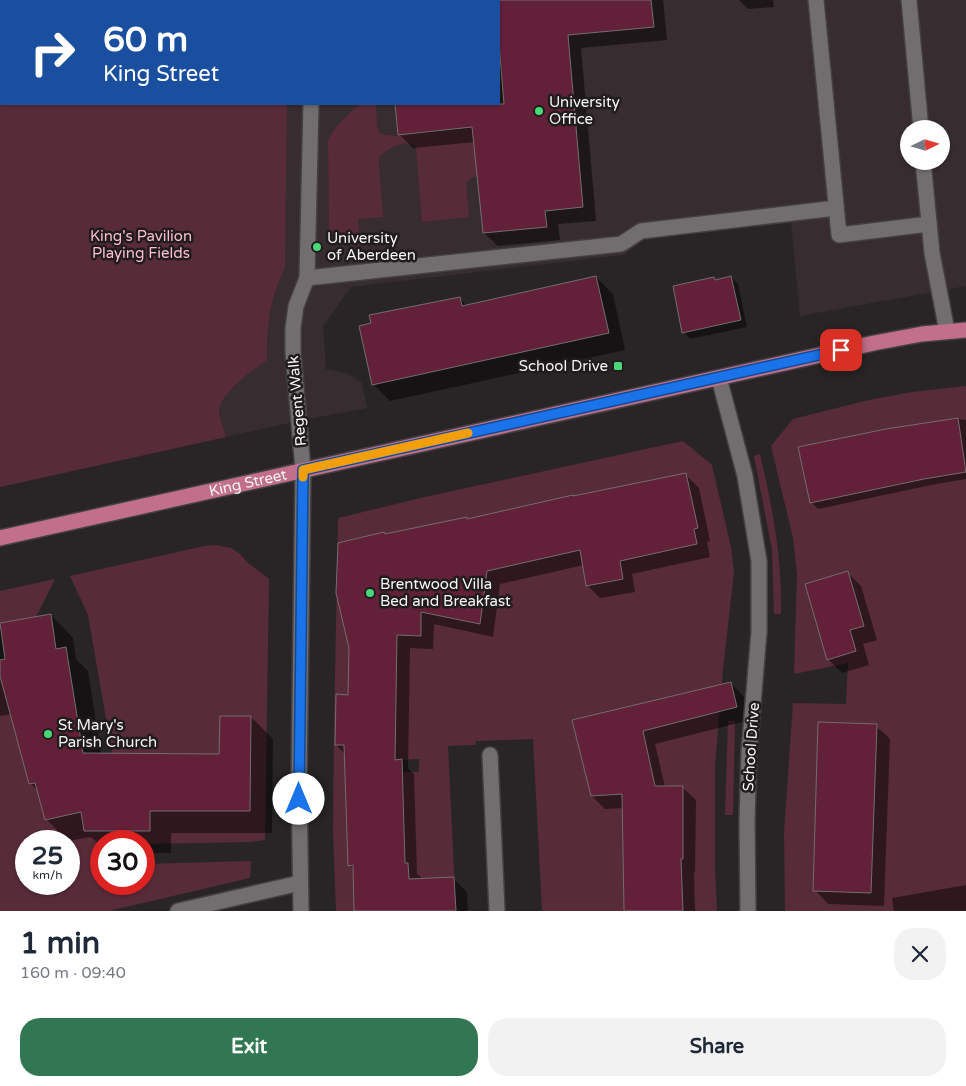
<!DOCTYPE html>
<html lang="en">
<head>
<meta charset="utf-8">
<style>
	body { margin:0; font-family:"Varela Round",sans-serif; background:#f2f2f3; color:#1f2937; height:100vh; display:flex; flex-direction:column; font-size:19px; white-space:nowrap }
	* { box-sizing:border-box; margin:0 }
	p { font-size:16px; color:#747a83 }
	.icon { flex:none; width:28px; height:28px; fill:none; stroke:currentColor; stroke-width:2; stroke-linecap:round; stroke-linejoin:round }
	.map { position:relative; height:911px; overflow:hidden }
	.side { display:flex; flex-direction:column; background:#fff; flex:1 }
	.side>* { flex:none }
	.banner { position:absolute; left:0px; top:0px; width:500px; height:105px; box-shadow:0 1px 4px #0004; background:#1a4fa0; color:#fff; overflow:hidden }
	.needle { width:32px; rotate:85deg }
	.buttons { position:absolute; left:900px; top:120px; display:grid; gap:10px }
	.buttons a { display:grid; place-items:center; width:50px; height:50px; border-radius:50%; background:#fff; box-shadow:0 1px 4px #0004; font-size:25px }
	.speed { position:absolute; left:15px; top:830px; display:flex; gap:10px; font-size:25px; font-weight:700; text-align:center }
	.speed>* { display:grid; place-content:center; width:65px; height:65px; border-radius:50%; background:#fff; box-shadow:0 1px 4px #0004; line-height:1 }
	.speed small { font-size:12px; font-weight:400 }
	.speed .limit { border:8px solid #d22; background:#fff; color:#111 }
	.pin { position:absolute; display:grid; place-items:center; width:42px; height:42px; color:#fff; margin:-21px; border-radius:10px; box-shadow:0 2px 8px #0006 }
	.me { position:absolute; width:55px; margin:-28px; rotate:0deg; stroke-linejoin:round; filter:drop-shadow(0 0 4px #0008) }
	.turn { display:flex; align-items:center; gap:18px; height:105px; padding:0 20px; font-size:22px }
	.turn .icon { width:65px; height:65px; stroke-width:2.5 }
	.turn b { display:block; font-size:35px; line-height:42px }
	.round { display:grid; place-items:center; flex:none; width:52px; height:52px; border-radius:20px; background:#f2f2f3 }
	.head { display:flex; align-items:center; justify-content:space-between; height:85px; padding:0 20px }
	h1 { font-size:30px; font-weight:800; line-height:38px }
	.action { display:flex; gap:10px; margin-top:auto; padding:10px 20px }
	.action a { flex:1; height:58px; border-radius:20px; background:#327754; color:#fff; font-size:20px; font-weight:800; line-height:58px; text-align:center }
	.action a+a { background:#f2f2f3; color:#1f2937 }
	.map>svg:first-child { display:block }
	.built { fill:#372c2f; fill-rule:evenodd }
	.green { fill:#582b39; fill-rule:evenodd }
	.shadow { fill:#0007 }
	.building { fill:#622139; stroke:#726d6f }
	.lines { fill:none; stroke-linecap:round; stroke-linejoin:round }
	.minor-casing { stroke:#444041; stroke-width:18 }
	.major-casing { stroke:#444041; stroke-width:18 }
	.minor { stroke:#726d6e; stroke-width:15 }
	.major { stroke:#c16f8b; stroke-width:15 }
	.route-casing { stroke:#114b97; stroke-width:12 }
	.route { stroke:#1a73e8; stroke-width:9 }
	.slow { stroke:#f59e0b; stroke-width:9 }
	.poi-dot { fill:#49d778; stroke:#201c1d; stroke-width:2 }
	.labels { text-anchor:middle; stroke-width:5; stroke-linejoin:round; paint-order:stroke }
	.poi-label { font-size:15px; fill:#f6f3f4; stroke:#201c1d; text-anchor:start }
	.park-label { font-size:15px; fill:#fcbdce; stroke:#201c1d }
	.street-label { font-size:15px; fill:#f6f3f4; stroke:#201c1d }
</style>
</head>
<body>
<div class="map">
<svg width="966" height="911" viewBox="0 0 966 911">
	<rect width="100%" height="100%" fill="#292526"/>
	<!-- built -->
	<path class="built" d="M 0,0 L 966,0 L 966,286 L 800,316 L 791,223 L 646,238 L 624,255 L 351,287 L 323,326 L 326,369 L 346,373 L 362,383 L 367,408 L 298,421 L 0,487 ZM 1,1 L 499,1 L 499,104 L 1,104 ZM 909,129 L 941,129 L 941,161 L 909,161 Z"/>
	<!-- green -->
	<g class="green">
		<path d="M 0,0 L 289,0 L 1,1 L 1,104 L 287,104 L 285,268 C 269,300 267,325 267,360 C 254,369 221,392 219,410 C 219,418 224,429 226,437 L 0,487 Z"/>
		<path d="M 499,100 L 504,160 L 499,175 L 473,177 L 466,182 L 469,217 L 422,222 L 416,147 L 414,144 C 399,142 391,147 380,156 L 379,166 L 383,217 L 358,219 L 360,245 C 345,247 339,242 329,231 L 328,139 L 336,127 L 359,104 L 376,104 L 377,127 L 381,134 L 394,136 L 487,127 L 489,124 L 487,104 L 499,104 Z"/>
		<path d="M 966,386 L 966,911 L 785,911 L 784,832 L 793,703 L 846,704 L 848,663 L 794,674 L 797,574 L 793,538 L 771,446 L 793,419 L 869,400 L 912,392 Z"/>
		<path d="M 683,441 L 712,465 L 731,547 L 734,572 L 723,670 L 715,766 L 715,868 L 717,911 L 542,911 L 533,739 L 476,741 L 475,745 L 448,746 L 456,911 L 336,911 L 333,832 L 334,730 L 338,518 L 425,497 ZM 419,759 L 419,772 L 399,772 L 399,760 Z"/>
		<path d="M 760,454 C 773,510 782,557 781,614 L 774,614 L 772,550 L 754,456 Z"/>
		<path d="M 216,545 L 231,548 L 240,554 L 248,563 L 269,579 L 265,840 L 250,842 L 144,844 L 144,841 L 101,841 L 101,884 L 144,884 L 144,864 L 251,861 L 250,878 L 109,911 L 0,911 L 0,676 L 29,784 L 35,783 L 45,820 L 81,812 L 84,831 L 150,811 L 250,811 L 251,716 L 220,716 L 219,754 L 112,753 L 88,615 L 70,576 L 204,546 ZM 26,841 L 69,841 L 69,884 L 26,884 Z"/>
		<path d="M 55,579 L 36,617 L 0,623 L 0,591 Z"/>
		<path d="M 728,721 L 735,721 L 733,815 L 725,815 Z"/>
	</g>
	<!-- shadow -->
	<g class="shadow">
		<path d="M 406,0 L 663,0 L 667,40 L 581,48 L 596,221 L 558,224 L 560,240 L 498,246 L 484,233 L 475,142 L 413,148 L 399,134 L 396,104 L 499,104 L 499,1 Z"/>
		<path d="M 739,0 L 773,0 L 774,7 L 748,9 Z"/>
		<path d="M 596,277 L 613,294 L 625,350 L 390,401 L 373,384 L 459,298 L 467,306 Z"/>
		<path d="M 731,278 L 738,284 L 747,327 L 690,339 L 684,332 L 716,281 Z"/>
		<path d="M 959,419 L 966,420 L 966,479 L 931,485 L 818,509 L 811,502 L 886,430 Z"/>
		<path d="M 686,475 L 699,488 L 710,541 L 707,542 L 710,557 L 632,574 L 635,592 L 600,598 L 587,585 L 584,565 L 500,584 L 493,637 L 434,624 L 433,649 L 410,648 L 408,768 L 414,774 L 417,874 L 421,877 L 421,880 L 454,879 L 467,892 L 468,911 L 355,911 L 354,870 L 350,865 L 346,755 L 336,745 L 349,696 L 385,535 L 468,520 Z"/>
		<path d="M 847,572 L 861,586 L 877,640 L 863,644 L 869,665 L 842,673 L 828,659 Z"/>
		<path d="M 51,615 L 73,638 L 76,659 L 88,671 L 101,754 L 221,756 L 251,717 L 273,739 L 272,833 L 171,833 L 171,853 L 144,853 L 144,841 L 101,841 L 101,846 L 91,837 L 68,841 L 46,819 L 39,792 L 30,783 L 11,714 L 0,716 L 0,624 Z"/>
		<path d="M 731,683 L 744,697 L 750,720 L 655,744 L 665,787 L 682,787 L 696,800 L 695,872 L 694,872 L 695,911 L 625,911 L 624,808 L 605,809 L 592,796 L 573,720 Z"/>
		<path d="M 876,726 L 890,739 L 884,906 L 828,904 L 815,890 Z"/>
		<path d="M 966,885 L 966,911 L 894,911 L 892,898 Z"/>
	</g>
	<!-- building -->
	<g class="building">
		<path d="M 499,0 L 651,0 L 654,27 L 568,35 L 583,207 L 545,211 L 547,227 L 483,233 L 472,127 L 398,135 L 395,104 L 504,104 L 499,44 Z"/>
		<path d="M 596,276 L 609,333 L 372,385 L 359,326 L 371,323 L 369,315 L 460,297 L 462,306 Z"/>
		<path d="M 731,276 L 741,320 L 682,333 L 673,286 L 714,277 L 715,280 Z"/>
		<path d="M 958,418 L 966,472 L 924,479 L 810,503 L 798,447 L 886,429 Z"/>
		<path d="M 686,473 L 698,528 L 694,529 L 697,544 L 620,561 L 623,579 L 586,586 L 580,550 L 487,571 L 480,624 L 421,612 L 421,636 L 397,635 L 395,760 L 402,759 L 405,863 L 408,863 L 409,879 L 454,877 L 456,911 L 354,911 L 353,865 L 348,866 L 344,745 L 335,745 L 336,694 L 348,695 L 349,648 L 336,593 L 338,543 L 384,532 L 385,534 L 467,517 L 467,519 L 573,495 L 573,496 Z"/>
		<path d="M 848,571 L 864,626 L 850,630 L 856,651 L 827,660 L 805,584 Z"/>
		<path d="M 51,614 L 56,649 L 66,647 L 83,753 L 219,754 L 220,716 L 251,716 L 250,811 L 150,811 L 150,831 L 84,831 L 81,812 L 45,820 L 35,783 L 29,784 L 0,676 L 0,660 L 5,659 L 0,623 Z"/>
		<path d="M 731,682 L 737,707 L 643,731 L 655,786 L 683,786 L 683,859 L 681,859 L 683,911 L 624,911 L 622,794 L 591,796 L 572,720 Z"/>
		<path d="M 818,722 L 877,724 L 871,893 L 813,891 Z"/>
	</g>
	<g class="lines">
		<!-- minor casing -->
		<g class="minor-casing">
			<g id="minor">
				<path d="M 816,0 L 839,235 L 929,224"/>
				<path d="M 909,0 L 921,129"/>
				<path d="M 313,1 L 313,0"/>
				<path d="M 923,161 L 932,253 L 947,331"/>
				<path d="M 307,278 L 621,244 L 641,231 L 836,208"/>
				<path d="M 719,378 L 745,476 L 759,561 L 759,632 L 749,752 L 747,821 L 748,911"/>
				<path d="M 490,755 L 497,911"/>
				<path d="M 178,911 L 300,883"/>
				<path d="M 301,911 L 299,782 L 303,470 L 293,352 L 293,328 L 296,306 L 307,278 L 311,104"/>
			</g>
		</g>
		<!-- major casing -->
		<g class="major-casing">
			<g id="major">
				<path id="s1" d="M 0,538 L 874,343 L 922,334 L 966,330"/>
			</g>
		</g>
		<!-- minor -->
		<use href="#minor" class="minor"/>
		<!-- major -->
		<use href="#major" class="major"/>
	</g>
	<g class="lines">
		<!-- route casing -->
		<g class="route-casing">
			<path id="route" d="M 299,799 L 303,470 L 841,350"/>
		</g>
		<!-- route -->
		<use href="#route" class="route"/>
		<!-- slow -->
		<path class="slow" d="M 303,477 L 303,470 L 468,433"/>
	</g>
	<!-- markers -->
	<g class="poi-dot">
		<circle cx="539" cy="111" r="5"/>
		<circle cx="317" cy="247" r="5"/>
		<rect x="613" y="361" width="10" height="10" rx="2.5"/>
		<circle cx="370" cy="593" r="5"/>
		<circle cx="48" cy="734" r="5"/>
	</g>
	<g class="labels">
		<!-- poi labels -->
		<g class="poi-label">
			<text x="549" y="107">University<tspan x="549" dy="17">Office</tspan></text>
			<text x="327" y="243">University<tspan x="327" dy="17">of Aberdeen</tspan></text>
			<text x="608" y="371" text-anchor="end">School Drive</text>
			<text x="380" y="589">Brentwood Villa<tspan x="380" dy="17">Bed and Breakfast</tspan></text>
			<text x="58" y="730">St Mary's<tspan x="58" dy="17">Parish Church</tspan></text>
		</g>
		<!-- park labels -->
		<g class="park-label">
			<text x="141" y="241">King's Pavilion<tspan x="141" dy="17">Playing Fields</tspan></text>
		</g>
		<!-- street labels -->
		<g class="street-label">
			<text transform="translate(297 401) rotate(-95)" y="5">Regent Walk</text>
			<text dy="5" stroke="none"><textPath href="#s1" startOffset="254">King Street</textPath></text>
			<text transform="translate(751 747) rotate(-86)" y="5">School Drive</text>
		</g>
	</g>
</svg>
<div class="buttons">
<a><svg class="needle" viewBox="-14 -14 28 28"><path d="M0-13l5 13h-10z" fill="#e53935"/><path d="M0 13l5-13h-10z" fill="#747a83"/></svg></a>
</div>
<div class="speed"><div>25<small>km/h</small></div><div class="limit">30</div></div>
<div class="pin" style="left:841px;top:350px;background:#d93025"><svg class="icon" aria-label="arrive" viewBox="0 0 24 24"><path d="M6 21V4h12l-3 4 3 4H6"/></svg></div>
<svg class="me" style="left:299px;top:799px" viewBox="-20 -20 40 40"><circle r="19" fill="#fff"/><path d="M0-13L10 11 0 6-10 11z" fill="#1a73e8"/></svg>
<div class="banner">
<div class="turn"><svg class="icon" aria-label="right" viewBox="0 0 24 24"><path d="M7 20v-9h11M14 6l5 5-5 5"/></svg><div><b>60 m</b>King Street</div></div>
</div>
</div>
<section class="side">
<div class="head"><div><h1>1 min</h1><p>160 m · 09:40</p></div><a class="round"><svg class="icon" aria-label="close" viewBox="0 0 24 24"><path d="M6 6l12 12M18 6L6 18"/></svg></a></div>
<div class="action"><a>Exit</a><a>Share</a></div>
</section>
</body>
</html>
